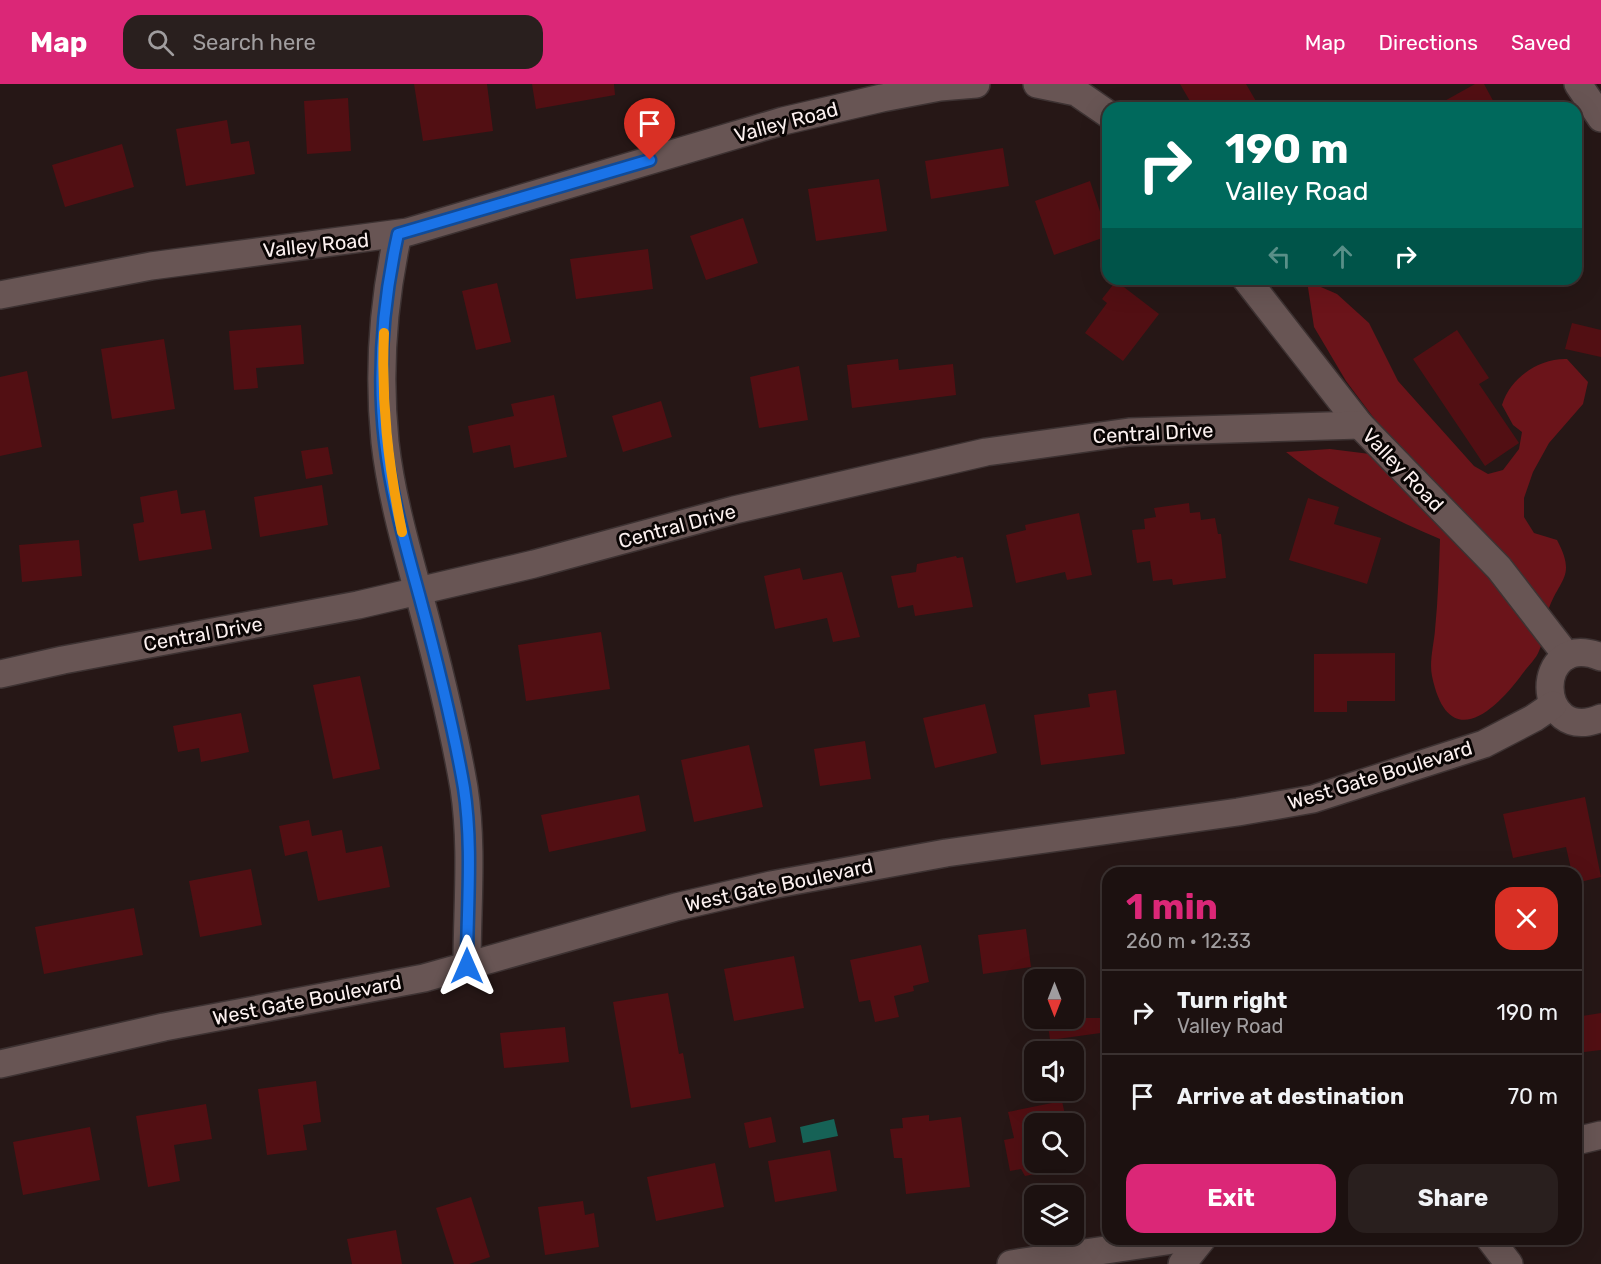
<!DOCTYPE html>
<html lang="en">
<head>
<meta charset="utf-8">
<style>
	body { margin:0; font-family:Rubik,sans-serif; background:#291f1e; color:#f1f3f6; height:100vh; display:flex; flex-direction:column; font-size:22px; white-space:nowrap }
	* { box-sizing:border-box; margin:0 }
	p { font-size:20px; color:#a09d9f }
	.icon { flex:none; width:33px; height:33px; fill:none; stroke:currentColor; stroke-width:2; stroke-linecap:round; stroke-linejoin:round }
	.map { position:relative; flex:1; overflow:hidden }
	.drawer { position:absolute; left:1102px; top:783px; width:480px; height:378px; display:flex; flex-direction:column; background:#1c1110; border-radius:18px; box-shadow:0 6px 24px #0002,0 0 0 2px #3a3130 }
	.drawer>* { flex:none }
	.hud { position:absolute; left:1102px; top:18px; width:480px; height:183px; border-radius:18px; box-shadow:0 6px 24px #0002,0 0 0 2px #3a3130; background:#00695c; color:#fff; overflow:hidden }
	.needle { width:39px; rotate:180deg }
	.controls { position:absolute; left:1024px; top:885px; display:grid; gap:12px }
	.controls a { display:grid; place-items:center; width:60px; height:60px; border-radius:12px; background:#1c1110; box-shadow:0 6px 24px #0002,0 0 0 2px #3a3130; font-size:30px }
	.pin { position:absolute; display:grid; place-items:center; width:51px; height:51px; color:#fff; margin:-62px -26px; border-radius:50% 50% 50% 0; rotate:-45deg; box-shadow:0 0 6px #0007 }
	.pin .icon { rotate:45deg }
	.me { position:absolute; width:66px; margin:-33px; rotate:0deg; stroke-linejoin:round; filter:drop-shadow(0 0 4px #0008) }
	.turn { display:flex; align-items:center; gap:21px; height:126px; padding:0 24px; font-size:27px }
	.turn .icon { width:78px; height:78px; stroke-width:2.5 }
	.turn b { display:block; font-size:42px; line-height:51px }
	.lanes { display:flex; align-items:center; height:57px; padding:0 24px; background:#0003; justify-content:center; gap:30px; direction:ltr }
	.lanes .off { opacity:.35 }
	.round { display:grid; place-items:center; flex:none; width:63px; height:63px; border-radius:18px; background:#291f1e }
	.overview { display:flex; align-items:center; justify-content:space-between; height:102px; padding:0 24px }
	h1 { font-size:36px; font-weight:700; line-height:45px; color:#db2777 }
	.cta { display:flex; gap:12px; margin-top:auto; padding:12px 24px }
	.cta a { flex:1; height:69px; border-radius:18px; background:#db2777; color:#fff; font-size:24px; font-weight:700; line-height:69px; text-align:center }
	.cta a+a { background:#291f1e; color:#f1f3f6 }
	ul { padding:0; list-style:none }
	li { display:flex; align-items:center; gap:18px; height:84px; padding:0 24px; border-top:2px solid #3a3130 }
	li div { flex:1 }
	li b { display:block; font-size:22px }
	li em { font-style:normal }
	header { display:flex; align-items:center; gap:36px; box-sizing:border-box; height:84px; padding:0 30px; background:#db2777; color:#fff }
	header strong { font-size:28px }
	nav { display:flex; gap:33px; margin-inline-start:auto; font-size:21px }
	.search { width:420px; height:54px; background:#291f1e; display:flex; align-items:center; gap:15px; box-sizing:border-box; padding:0 21px; border-radius:18px; color:#a09d9f; font-size:22px }
	.map>svg:first-child { display:block }
	.green { fill:#6b141a }
	.water { fill:#166256 }
	.building { fill:#520f13 }
	.lines { fill:none; stroke-linecap:round; stroke-linejoin:round }
	.minor-casing { stroke:#3d3232; stroke-width:30 }
	.minor { stroke:#685554; stroke-width:27 }
	.route-casing { stroke:#114b97; stroke-width:15 }
	.route { stroke:#1a73e8; stroke-width:10 }
	.slow { stroke:#f59e0b; stroke-width:10 }
	.labels { text-anchor:middle; stroke-width:6; stroke-linejoin:round; paint-order:stroke }
	.street-label { font-size:20px; fill:#fbf0ef; stroke:#0a0504 }
</style>
</head>
<body>
<header>
<strong>Map</strong>
<div class="search"><svg class="icon" aria-label="search" viewBox="0 0 24 24"><circle cx="10" cy="10" r="6"/><path d="M15 15l6 6"/></svg>Search here</div>
<nav><a>Map</a><a>Directions</a><a>Saved</a></nav>
</header>
<div class="map">
<svg width="1601" height="1180" viewBox="0 0 1601 1180">
	<rect width="100%" height="100%" fill="#261716"/>
	<!-- green -->
	<path class="green" d="M 1307,197 L 1337,210 L 1369,239 L 1398,297 L 1474,382 L 1488,390 L 1503,386 L 1519,365 L 1522,348 L 1513,341 L 1502,321 C 1510,294 1539,274 1567,275 L 1588,298 L 1583,320 L 1549,359 L 1533,388 L 1524,414 L 1524,433 L 1534,449 L 1557,456 C 1577,494 1559,494 1548,527 C 1544,540 1545,555 1539,567 C 1536,575 1528,582 1523,589 C 1494,629 1448,669 1432,592 C 1429,578 1434,560 1435,546 C 1438,516 1439,485 1440,455 C 1385,432 1332,404 1286,368 L 1330,365 L 1378,371 L 1376,337 L 1346,297 L 1314,243 Z"/>
	<!-- water -->
	<path class="water" d="M 834,1035 L 838,1052 L 803,1059 L 800,1043 Z"/>
	<!-- building -->
	<g class="building">
		<path d="M 414,0 L 487,0 L 493,47 L 423,57 Z"/>
		<path d="M 532,0 L 614,0 L 615,11 L 536,25 Z"/>
		<path d="M 1180,0 L 1246,0 L 1260,24 L 1194,24 Z"/>
		<path d="M 1475,0 L 1484,0 L 1497,24 L 1432,24 Z"/>
		<path d="M 348,14 L 351,67 L 307,70 L 304,17 Z"/>
		<path d="M 227,36 L 231,60 L 249,57 L 255,90 L 186,102 L 176,45 Z"/>
		<path d="M 122,60 L 134,103 L 65,123 L 52,81 Z"/>
		<path d="M 1003,64 L 1009,102 L 931,115 L 925,77 Z"/>
		<path d="M 879,95 L 887,147 L 816,157 L 808,105 Z"/>
		<path d="M 1090,97 L 1108,152 L 1054,171 L 1035,117 Z"/>
		<path d="M 743,134 L 758,179 L 706,196 L 690,152 Z"/>
		<path d="M 648,165 L 653,205 L 576,215 L 570,175 Z"/>
		<path d="M 1116,197 L 1159,230 L 1123,277 L 1085,249 L 1107,219 L 1102,215 Z"/>
		<path d="M 497,199 L 511,258 L 476,266 L 462,207 Z"/>
		<path d="M 1572,239 L 1601,246 L 1601,273 L 1565,265 Z"/>
		<path d="M 301,241 L 304,280 L 256,284 L 258,304 L 234,306 L 229,247 Z"/>
		<path d="M 1457,246 L 1489,294 L 1479,300 L 1519,359 L 1485,382 L 1413,275 Z"/>
		<path d="M 164,255 L 175,325 L 112,335 L 101,265 Z"/>
		<path d="M 898,275 L 899,286 L 953,280 L 956,311 L 852,324 L 847,281 Z"/>
		<path d="M 799,282 L 808,336 L 759,344 L 750,293 Z"/>
		<path d="M 27,287 L 42,363 L 0,372 L 0,293 Z"/>
		<path d="M 554,311 L 567,373 L 514,384 L 510,361 L 473,369 L 468,342 L 514,332 L 511,320 Z"/>
		<path d="M 661,317 L 672,353 L 623,368 L 612,332 Z"/>
		<path d="M 328,363 L 333,390 L 306,395 L 301,367 Z"/>
		<path d="M 322,401 L 328,441 L 260,453 L 254,413 Z"/>
		<path d="M 177,406 L 181,430 L 205,426 L 212,465 L 139,477 L 133,440 L 144,438 L 140,413 Z"/>
		<path d="M 1308,414 L 1339,423 L 1334,440 L 1381,454 L 1367,500 L 1289,476 Z"/>
		<path d="M 1189,419 L 1190,429 L 1200,428 L 1201,436 L 1215,434 L 1218,450 L 1221,450 L 1226,494 L 1173,501 L 1172,495 L 1153,497 L 1150,477 L 1137,479 L 1132,446 L 1145,445 L 1144,435 L 1156,433 L 1154,424 Z"/>
		<path d="M 1079,429 L 1092,491 L 1067,496 L 1065,488 L 1016,499 L 1006,451 L 1026,446 L 1025,441 Z"/>
		<path d="M 79,456 L 82,492 L 22,498 L 19,461 Z"/>
		<path d="M 956,472 L 957,474 L 963,473 L 973,523 L 915,532 L 913,521 L 898,524 L 891,492 L 916,488 L 917,480 Z"/>
		<path d="M 800,484 L 803,496 L 842,488 L 860,553 L 833,558 L 827,534 L 775,545 L 764,492 Z"/>
		<path d="M 601,548 L 610,605 L 526,617 L 518,561 Z"/>
		<path d="M 1395,569 L 1395,617 L 1347,617 L 1347,628 L 1314,628 L 1314,570 Z"/>
		<path d="M 360,592 L 380,685 L 333,695 L 313,601 Z"/>
		<path d="M 1116,606 L 1125,670 L 1041,681 L 1034,631 L 1090,623 L 1088,610 Z"/>
		<path d="M 985,620 L 997,669 L 935,684 L 923,634 Z"/>
		<path d="M 241,629 L 249,668 L 201,678 L 199,664 L 178,668 L 173,642 Z"/>
		<path d="M 865,657 L 871,695 L 820,702 L 814,665 Z"/>
		<path d="M 749,661 L 763,723 L 694,738 L 681,676 Z"/>
		<path d="M 639,711 L 646,747 L 549,768 L 541,731 Z"/>
		<path d="M 1585,713 L 1601,793 L 1576,799 L 1576,789 L 1572,789 L 1566,763 L 1513,774 L 1503,730 Z"/>
		<path d="M 309,736 L 312,752 L 342,746 L 346,769 L 382,762 L 390,803 L 318,817 L 307,767 L 285,772 L 279,742 Z"/>
		<path d="M 251,785 L 262,841 L 200,853 L 189,797 Z"/>
		<path d="M 134,824 L 143,871 L 44,890 L 35,843 Z"/>
		<path d="M 1026,845 L 1031,883 L 983,890 L 978,851 Z"/>
		<path d="M 921,861 L 929,898 L 913,902 L 914,907 L 894,912 L 899,933 L 875,938 L 870,916 L 859,918 L 850,876 Z"/>
		<path d="M 794,872 L 804,924 L 734,937 L 724,885 Z"/>
		<path d="M 668,909 L 679,970 L 683,969 L 691,1014 L 631,1024 L 613,918 Z"/>
		<path d="M 1601,929 L 1601,966 L 1576,969 L 1576,933 Z"/>
		<path d="M 1047,934 L 1108,934 L 1108,948 L 1050,956 Z"/>
		<path d="M 565,943 L 569,978 L 504,984 L 500,949 Z"/>
		<path d="M 316,997 L 321,1038 L 303,1041 L 307,1066 L 267,1071 L 258,1005 Z"/>
		<path d="M 1062,1017 L 1067,1040 L 1035,1040 L 1035,1078 L 1059,1078 L 1060,1085 L 1025,1092 L 1021,1085 L 1010,1087 L 1004,1056 L 1014,1054 L 1008,1028 Z"/>
		<path d="M 206,1020 L 212,1055 L 174,1061 L 180,1097 L 148,1103 L 136,1032 Z"/>
		<path d="M 929,1031 L 929,1037 L 961,1033 L 970,1103 L 906,1110 L 902,1074 L 894,1074 L 890,1045 L 903,1044 L 902,1034 Z"/>
		<path d="M 771,1033 L 776,1058 L 749,1064 L 744,1039 Z"/>
		<path d="M 90,1043 L 100,1096 L 23,1111 L 13,1058 Z"/>
		<path d="M 830,1066 L 837,1107 L 775,1118 L 768,1077 Z"/>
		<path d="M 715,1079 L 724,1123 L 656,1137 L 647,1093 Z"/>
		<path d="M 471,1113 L 490,1173 L 469,1180 L 454,1180 L 436,1124 Z"/>
		<path d="M 583,1117 L 585,1131 L 594,1129 L 599,1163 L 545,1171 L 538,1123 Z"/>
		<path d="M 396,1146 L 402,1180 L 352,1180 L 347,1155 Z"/>
	</g>
	<g class="lines">
		<!-- minor casing -->
		<g class="minor-casing">
			<g id="minor">
				<path d="M 1037,0 L 1076,8 L 1108,30"/>
				<path d="M 1578,0 L 1601,34"/>
				<path d="M 398,150 C 383,218 378,289 385,358 C 391,411 406,463 420,514 C 437,577 453,640 464,704 C 473,762 467,824 467,882"/>
				<path d="M 1246,195 L 1360,341 L 1499,484 L 1567,572"/>
				<path d="M 0,211 L 151,182 L 408,148 L 783,37 L 882,14 L 940,3 L 976,0"/>
				<path d="M 1601,573 C 1532,545 1534,662 1601,634"/>
				<path d="M 0,590 L 63,576 L 358,521 L 534,480 L 734,426 L 986,368 L 1129,348 L 1360,341"/>
				<path d="M 0,980 L 164,943 L 424,894 L 676,823 L 771,801 L 946,769 L 1238,728 L 1313,715 L 1484,660 L 1534,634 L 1553,621"/>
				<path d="M 1576,1057 L 1601,1051"/>
				<path d="M 1490,1155 L 1509,1180"/>
				<path d="M 1011,1180 L 1180,1155"/>
				<path d="M 1182,1180 L 1202,1155"/>
			</g>
		</g>
		<!-- minor -->
		<use href="#minor" class="minor"/>
	</g>
	<g class="lines">
		<!-- route casing -->
		<g class="route-casing">
			<path id="route" d="M 467,882 C 467,824 473,762 464,704 C 453,640 437,577 420,514 C 406,463 391,411 385,358 C 377,290 383,218 398,150 L 650,76"/>
		</g>
		<!-- route -->
		<use href="#route" class="route"/>
		<!-- slow -->
		<path class="slow" d="M 384,249 C 381,319 388,379 402,448"/>
	</g>
	<g class="labels">
		<!-- street labels -->
		<g class="street-label">
			<text transform="translate(786 38) rotate(-15)" y="7">Valley Road</text>
			<text transform="translate(316 161) rotate(-6)" y="7">Valley Road</text>
			<text transform="translate(1153 349) rotate(-3)" y="7">Central Drive</text>
			<text transform="translate(1403 386) rotate(46)" y="7">Valley Road</text>
			<text transform="translate(677 442) rotate(-15)" y="7">Central Drive</text>
			<text transform="translate(203 550) rotate(-10)" y="7">Central Drive</text>
			<text transform="translate(1380 691) rotate(-17)" y="7">West Gate Boulevard</text>
			<text transform="translate(779 801) rotate(-12)" y="7">West Gate Boulevard</text>
			<text transform="translate(307 916) rotate(-11)" y="7">West Gate Boulevard</text>
		</g>
	</g>
</svg>
<div class="controls">
<a><svg class="needle" viewBox="-14 -14 28 28"><path d="M0-13l5 13h-10z" fill="#e53935"/><path d="M0 13l5-13h-10z" fill="#a09d9f"/></svg></a>
<a><svg class="icon" aria-label="sound" viewBox="0 0 24 24"><path d="M4 9h4l5-4v14l-5-4H4zM17 9q2 3 0 6"/></svg></a>
<a><svg class="icon" aria-label="search" viewBox="0 0 24 24"><circle cx="10" cy="10" r="6"/><path d="M15 15l6 6"/></svg></a>
<a><svg class="icon" aria-label="layers" viewBox="0 0 24 24"><path d="M12 4l9 5-9 5-9-5zM3 14l9 5 9-5"/></svg></a>
</div>
<div class="pin" style="left:650px;top:76px;background:#d93025"><svg class="icon" aria-label="arrive" viewBox="0 0 24 24"><path d="M6 21V4h12l-3 4 3 4H6"/></svg></div>
<svg class="me" style="left:467px;top:882px" viewBox="-20 -20 40 40"><path d="M0-17L14 15 0 8-14 15z" fill="#1a73e8" stroke="#fff" stroke-width="4"/></svg>
<div class="hud">
<div class="turn"><svg class="icon" aria-label="right" viewBox="0 0 24 24"><path d="M7 20v-9h11M14 6l5 5-5 5"/></svg><div><b>190 m</b>Valley Road</div></div>
<div class="lanes"><svg class="icon off" aria-label="left" viewBox="0 0 24 24"><path d="M17 20v-9H6M10 6l-5 5 5 5"/></svg><svg class="icon off" aria-label="ahead" viewBox="0 0 24 24"><path d="M12 20V5M6 11l6-6 6 6"/></svg><svg class="icon" aria-label="right" viewBox="0 0 24 24"><path d="M7 20v-9h11M14 6l5 5-5 5"/></svg></div>
</div>
<section class="drawer">
<div class="overview"><div><h1>1 min</h1><p>260 m · 12:33</p></div><a class="round" style="background:#d93025;color:#fff"><svg class="icon" aria-label="close" viewBox="0 0 24 24"><path d="M6 6l12 12M18 6L6 18"/></svg></a></div>
<ul>
<li><svg class="icon" aria-label="right" viewBox="0 0 24 24"><path d="M7 20v-9h11M14 6l5 5-5 5"/></svg><div><b>Turn right</b><p>Valley Road</p></div><em>190 m</em></li>
<li><svg class="icon" aria-label="arrive" viewBox="0 0 24 24"><path d="M6 21V4h12l-3 4 3 4H6"/></svg><div><b>Arrive at destination</b></div><em>70 m</em></li>
</ul>
<div class="cta"><a>Exit</a><a>Share</a></div>
</section>
</div>
</body>
</html>
